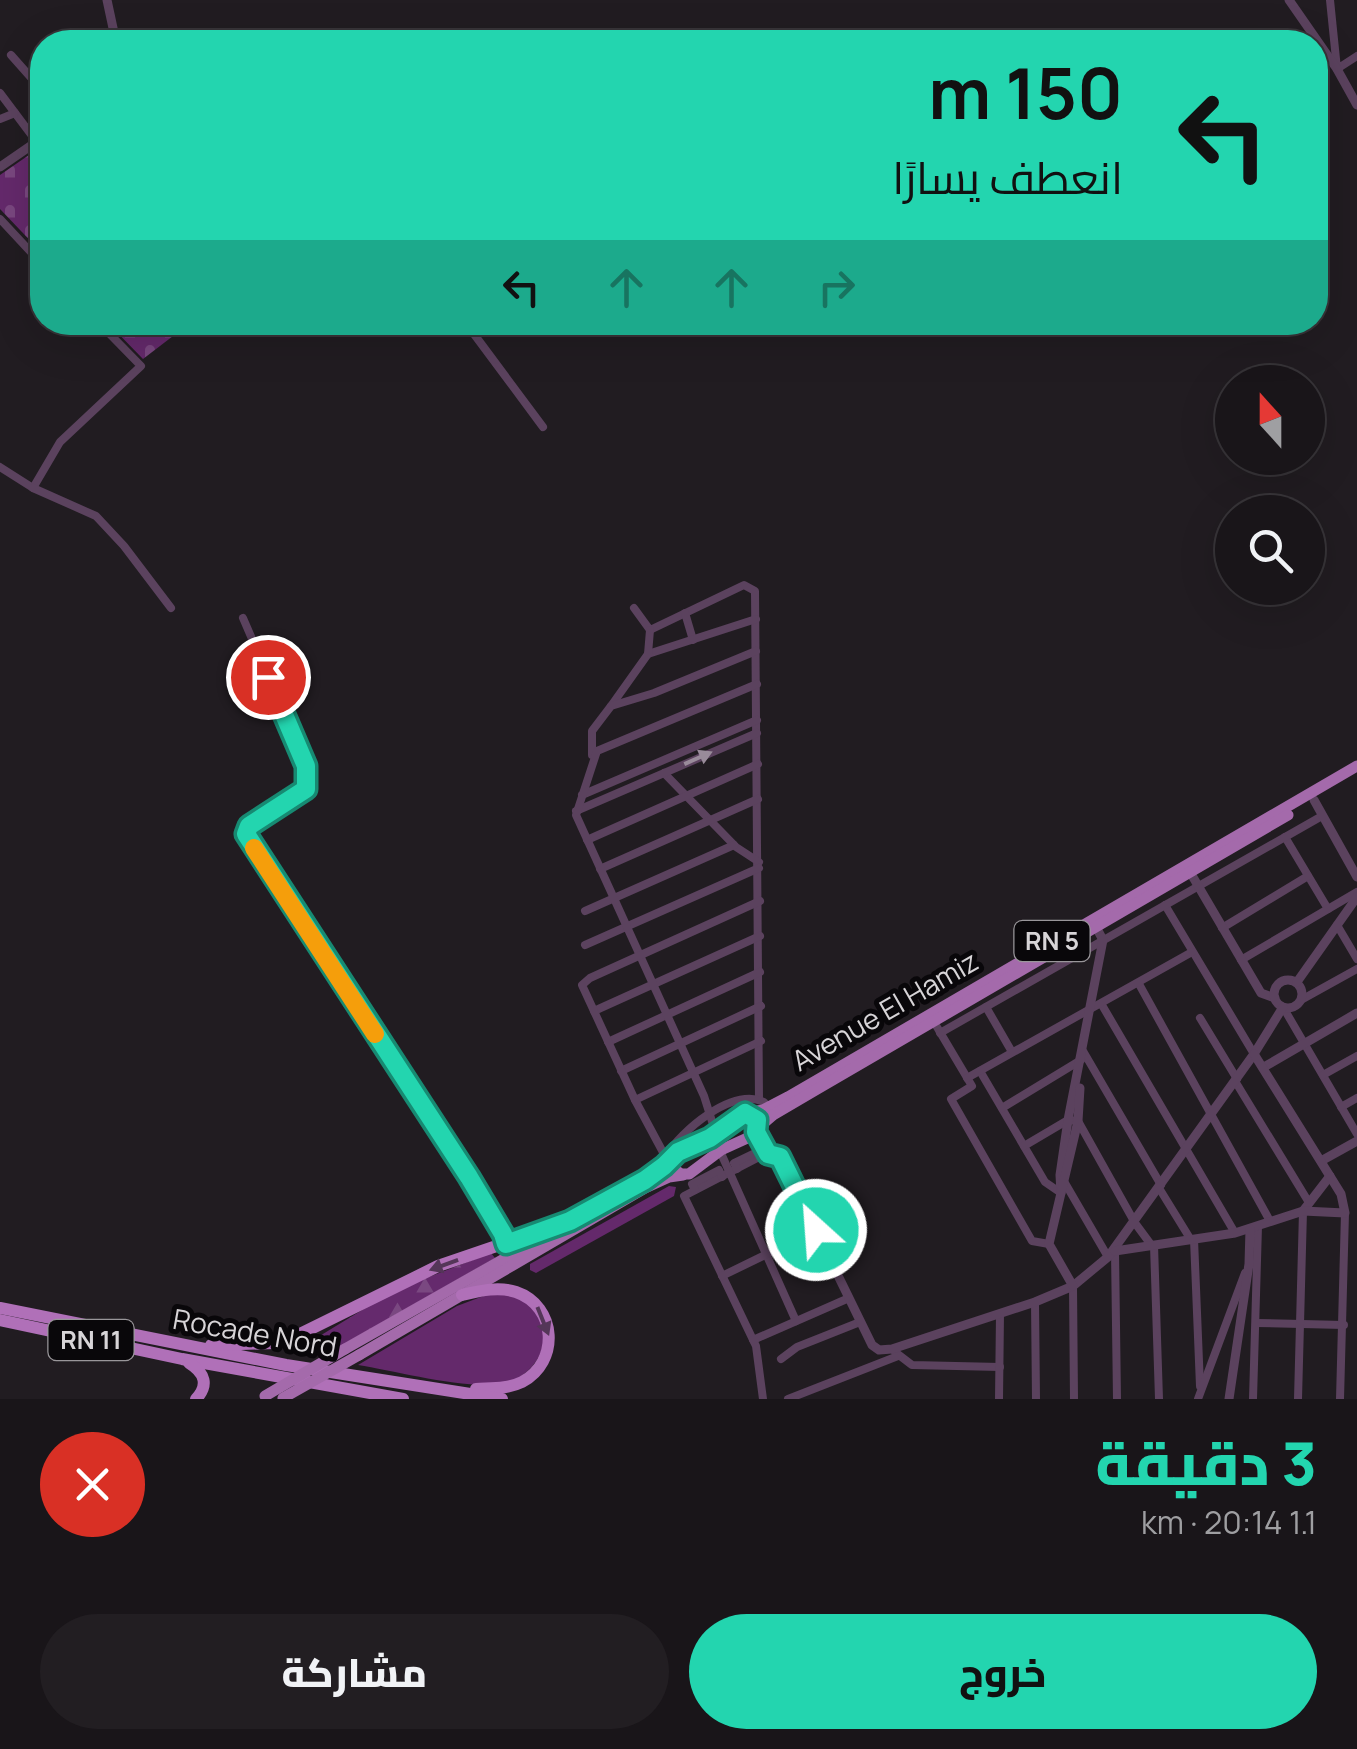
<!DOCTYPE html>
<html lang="ar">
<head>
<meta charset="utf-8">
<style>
	body { margin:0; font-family:Manrope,Cairo,sans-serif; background:#221e22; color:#f1f3f6; direction:rtl; height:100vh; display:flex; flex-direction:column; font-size:38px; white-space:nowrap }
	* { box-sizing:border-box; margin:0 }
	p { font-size:32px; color:#9f9fa2 }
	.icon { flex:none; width:55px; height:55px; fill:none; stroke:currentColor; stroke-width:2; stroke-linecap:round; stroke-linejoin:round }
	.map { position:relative; height:1399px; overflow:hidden; direction:ltr }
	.drawer { display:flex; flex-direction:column; background:#191519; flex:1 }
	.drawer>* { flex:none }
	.top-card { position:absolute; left:30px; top:30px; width:1298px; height:305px; border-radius:40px; box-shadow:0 10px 40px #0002,0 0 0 2px #373438; direction:rtl; background:#23d5af; color:#111; overflow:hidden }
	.needle { width:65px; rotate:339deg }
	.buttons { position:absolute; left:1215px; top:365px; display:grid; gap:20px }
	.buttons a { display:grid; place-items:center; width:110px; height:110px; border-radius:50%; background:#191519; box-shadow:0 10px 40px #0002,0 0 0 2px #373438; font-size:50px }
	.pin { position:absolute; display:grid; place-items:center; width:85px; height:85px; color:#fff; margin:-42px; border:5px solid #fff; border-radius:50%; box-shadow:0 2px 10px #0007 }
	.me { position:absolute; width:110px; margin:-55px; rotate:334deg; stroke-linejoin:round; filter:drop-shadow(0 0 8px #0008) }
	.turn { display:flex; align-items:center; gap:35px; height:210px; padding:0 40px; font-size:45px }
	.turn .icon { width:130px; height:130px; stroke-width:2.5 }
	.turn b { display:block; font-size:70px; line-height:85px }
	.lanes { display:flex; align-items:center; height:95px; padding:0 40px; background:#0003; justify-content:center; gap:50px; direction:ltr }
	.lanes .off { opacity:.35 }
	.round { display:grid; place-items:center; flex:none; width:105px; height:105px; border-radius:52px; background:#221e22 }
	.head { display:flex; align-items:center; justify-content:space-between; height:170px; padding:0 40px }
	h1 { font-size:60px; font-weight:800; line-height:75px; color:#23d5af }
	.action { display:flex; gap:20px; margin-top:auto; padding:20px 40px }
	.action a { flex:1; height:115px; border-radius:60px; background:#23d5af; color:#111; font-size:40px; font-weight:800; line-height:115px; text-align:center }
	.action a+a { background:#221e22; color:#f1f3f6 }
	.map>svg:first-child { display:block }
	.green { fill:#64296b }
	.forest { fill:url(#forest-firs) }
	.cemetery { fill:url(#cemetery-stones) }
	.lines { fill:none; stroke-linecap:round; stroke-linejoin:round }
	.minor { stroke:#5b425e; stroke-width:8 }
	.tertiary { stroke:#5b425e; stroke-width:9 }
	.trunk { stroke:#a46aab; stroke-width:11 }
	.motorway { stroke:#b070b8; stroke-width:12 }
	.trunk-bridge { stroke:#a46aab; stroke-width:11 }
	.oneway { fill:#998b9a }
	.oneway2 { fill:#543658 }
	.route-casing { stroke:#178a72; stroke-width:25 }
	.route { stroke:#23d5af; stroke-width:18 }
	.slow { stroke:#f59e0b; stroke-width:18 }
	.labels { text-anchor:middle; stroke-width:10; stroke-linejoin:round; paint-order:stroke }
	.shield { fill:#09070a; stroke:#99969a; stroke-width:2.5 }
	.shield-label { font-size:25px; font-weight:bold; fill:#d7d4d7 }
	.street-label { font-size:28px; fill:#d7d4d7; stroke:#09070a }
</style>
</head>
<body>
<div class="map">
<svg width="1357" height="1399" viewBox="0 0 1357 1399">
	<defs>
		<pattern id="forest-firs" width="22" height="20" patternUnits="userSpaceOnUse" patternTransform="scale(2.5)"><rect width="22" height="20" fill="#652a6d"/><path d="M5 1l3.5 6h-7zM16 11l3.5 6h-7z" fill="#7a4881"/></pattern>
		<pattern id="cemetery-stones" width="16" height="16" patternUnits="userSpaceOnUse" patternTransform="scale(2.5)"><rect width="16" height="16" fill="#64296b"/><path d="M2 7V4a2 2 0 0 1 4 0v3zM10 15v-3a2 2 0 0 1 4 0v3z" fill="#79477f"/></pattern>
	</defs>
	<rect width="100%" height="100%" fill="#211c21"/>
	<!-- green -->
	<g class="green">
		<path d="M 669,1186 L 676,1187 L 674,1196 L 536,1273 L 530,1270 L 530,1264 Z"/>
		<path d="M 494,1292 C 503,1294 517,1295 524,1300 C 560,1324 544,1373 505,1383 C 470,1391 396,1371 358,1365 L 457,1306 Z"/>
	</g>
	<!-- forest -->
	<path class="forest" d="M 491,1253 L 495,1258 L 337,1348 L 318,1337 L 395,1290 Z"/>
	<!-- cemetery -->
	<g class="cemetery">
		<path d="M 42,146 L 42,253 L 0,209 L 0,175 Z"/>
		<path d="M 108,323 L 190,323 L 143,359 Z"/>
	</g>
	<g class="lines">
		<!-- minor -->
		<g class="minor">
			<path d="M 1330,0 L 1337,69 L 1357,56"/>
			<path d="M 41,47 L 42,49"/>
			<path d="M 11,55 L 42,90"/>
			<path d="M 0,93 L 42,149"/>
			<path d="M 0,119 L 15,113"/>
			<path d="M 0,219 L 42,264"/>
			<path d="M 465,322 L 543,427"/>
			<path d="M 0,467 L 33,488 L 60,442 L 141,366 L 98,322"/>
			<path d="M 33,488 L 96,516 L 124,546 L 171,608"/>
			<path d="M 634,608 L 650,630 L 744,585 L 755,591 L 759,1100"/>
			<path d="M 685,613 L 693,640"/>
			<path d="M 243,618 L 307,766 L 306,789 L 249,826 L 246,834 L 469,1177 L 503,1234 L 505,1244"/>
			<path d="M 648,654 L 756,619"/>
			<path d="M 611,706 L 648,654 L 650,630"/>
			<path d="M 592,755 L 592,731 L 611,706 L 654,693 L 756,651"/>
			<path d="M 664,773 L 736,847 L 759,862"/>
			<path d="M 582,795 L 757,720"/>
			<path d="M 576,811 L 757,733"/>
			<path d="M 1285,837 L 1328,909"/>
			<path d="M 587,840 L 758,764"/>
			<path d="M 600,869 L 758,799"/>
			<path d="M 1165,905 L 1254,1054"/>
			<path d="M 585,911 L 734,845"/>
			<path d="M 1337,925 L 1357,959"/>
			<path d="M 1222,928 L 1308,876"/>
			<path d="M 585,945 L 759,868"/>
			<path d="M 1241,960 L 1357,892"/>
			<path d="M 1139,984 L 1270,1221"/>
			<path d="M 1301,1000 L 1357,969"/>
			<path d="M 1102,1005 L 1235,1233"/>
			<path d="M 986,1007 L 1012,1052"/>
			<path d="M 1283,1007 L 1357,1134"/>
			<path d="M 594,1011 L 760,936"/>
			<path d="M 1200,1018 L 1237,1079"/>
			<path d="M 934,1022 L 972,1086 L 951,1099 L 1032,1241 L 1049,1244"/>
			<path d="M 940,1033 L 1322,816"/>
			<path d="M 608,1042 L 760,972"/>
			<path d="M 1083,1051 L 1161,1185"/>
			<path d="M 621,1071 L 761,1006"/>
			<path d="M 980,1071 L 1045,1182 L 1061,1193"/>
			<path d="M 1323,1075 L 1357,1056"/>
			<path d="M 967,1078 L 1192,952"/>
			<path d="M 1235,1081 L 1308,1201"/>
			<path d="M 635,1100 L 761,1041"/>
			<path d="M 1341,1107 L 1357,1098"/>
			<path d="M 1002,1108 L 1081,1060"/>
			<path d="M 757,1132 L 767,1153 L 684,1196 L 756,1346 L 763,1399"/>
			<path d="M 716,1134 L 704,1096 L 576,815 L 597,751 L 757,684"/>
			<path d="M 1024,1146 L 1068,1120 L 1078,1121 L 1135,1223 L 1152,1246"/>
			<path d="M 720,1151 L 796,1321"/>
			<path d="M 665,1156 L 635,1100 L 582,985 L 590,978 L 760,901"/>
			<path d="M 665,1157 C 681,1131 732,1087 764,1102"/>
			<path d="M 737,1169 L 734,1163 L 761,1150 L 764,1155"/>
			<path d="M 1065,1183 L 1108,1257"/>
			<path d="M 1159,1188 L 1191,1240"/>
			<path d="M 695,1190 L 692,1184 L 719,1170 L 722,1177"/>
			<path d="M 1194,1239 L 1200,1386"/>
			<path d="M 1154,1245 L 1159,1399"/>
			<path d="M 1115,1251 L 1117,1399"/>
			<path d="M 722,1276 L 816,1230"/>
			<path d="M 1073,1286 L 1074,1399"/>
			<path d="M 1035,1302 L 1036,1399"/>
			<path d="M 1256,1323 L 1344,1325"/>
			<path d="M 753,1340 L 849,1298"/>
			<path d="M 895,1352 L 912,1365 L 1000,1367"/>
			<path d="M 781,1359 L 797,1347 L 860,1322"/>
			<path d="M 788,1399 L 898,1356"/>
			<path d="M 999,1399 L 1000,1314"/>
			<path d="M 1198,1399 L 1245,1273"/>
			<path d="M 1253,1399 L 1258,1226"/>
			<path d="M 1298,1399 L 1303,1211"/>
			<path d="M 1340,1399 L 1345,1213"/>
		</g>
		<!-- tertiary -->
		<g class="tertiary">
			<path d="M 107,0 L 116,42"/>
			<path d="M 1289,0 L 1337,69 L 1357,105"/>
			<path d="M 0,167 L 42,138"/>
			<path d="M 1314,800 L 1357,877"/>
			<path d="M 1190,872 L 1261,993 L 1275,998"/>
			<circle cx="1288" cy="994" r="14"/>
			<path d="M 1297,982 L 1357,897"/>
			<path d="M 1264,1067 L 1357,1013"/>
			<path d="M 767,1153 L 780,1157 L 872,1345 L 879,1350 L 892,1349 L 1035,1302 L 1073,1286 L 1108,1257 L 1254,1054 L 1283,1007"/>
			<path d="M 1321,1161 L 1357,1141"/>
			<path d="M 1061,1193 L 1060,1175 L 1068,1120 L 1103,940 L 1096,927"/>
			<path d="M 1303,1211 L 1330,1176"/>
			<path d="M 1115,1251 L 1235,1233 L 1303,1211 L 1345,1213 L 1341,1194 L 1254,1054"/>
			<path d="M 1073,1286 L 1049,1244 L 1078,1121 L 1080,1088"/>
			<path d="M 1229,1399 L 1249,1264 L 1250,1229"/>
		</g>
		<!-- trunk -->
		<g class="trunk">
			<path d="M 747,1113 L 763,1110 L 788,1097 L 1357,766"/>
			<path d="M 749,1113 L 758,1124 L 754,1135 L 721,1150 L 689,1174 L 681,1174 L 674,1169 L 673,1159 C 680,1149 690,1148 700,1143 C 717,1135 732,1115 749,1113 Z"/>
			<path d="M 758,1128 L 773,1115 L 819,1088 L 1288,815"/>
			<path d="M 345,1349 L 645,1179 L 673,1157"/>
			<path d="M 359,1355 L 645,1188 L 669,1177 L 683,1175"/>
		</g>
		<!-- motorway -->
		<g class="motorway">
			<path d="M 462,1295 C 479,1291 498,1286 516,1292 C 557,1306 560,1362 522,1382 C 508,1389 491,1388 476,1389"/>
			<path d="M 0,1308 L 286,1365 L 502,1399"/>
			<path d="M 0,1320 L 182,1359 L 403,1399"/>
			<path d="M 211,1345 L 274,1343 L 290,1339 L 438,1266 L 570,1221"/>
			<path d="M 189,1363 C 205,1373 209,1385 196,1399"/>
		</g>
		<!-- trunk-bridge -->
		<g class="trunk-bridge">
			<path d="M 265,1396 L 345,1349"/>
			<path d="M 283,1398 L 359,1355"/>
		</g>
	</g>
	<!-- one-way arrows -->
	<defs><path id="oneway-solid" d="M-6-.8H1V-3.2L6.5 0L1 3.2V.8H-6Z" transform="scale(2.5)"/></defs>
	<use class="oneway" href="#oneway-solid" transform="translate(698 758) rotate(-24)"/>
	<g class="oneway2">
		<use href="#oneway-solid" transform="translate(444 1265) rotate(160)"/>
		<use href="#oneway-solid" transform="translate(543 1321) rotate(68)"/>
	</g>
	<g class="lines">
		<!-- route casing -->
		<g class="route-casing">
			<path id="route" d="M 268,677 L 306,766 L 306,789 L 249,826 L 246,834 L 469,1177 L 503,1234 L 506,1244 L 570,1221 L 645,1180 L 664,1166 L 678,1152 L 710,1138 L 745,1113 L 757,1120 L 756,1132 L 768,1154 L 780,1157 L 816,1230"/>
		</g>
		<!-- route -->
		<use href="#route" class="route"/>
		<!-- slow -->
		<path class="slow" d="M 254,848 L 375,1034"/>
	</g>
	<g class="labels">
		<!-- shield labels -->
		<g class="shield">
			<rect x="1014.5" y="921" width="75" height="40" rx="8"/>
			<rect x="48.5" y="1320" width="85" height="40" rx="8"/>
		</g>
		<g class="shield-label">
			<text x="1052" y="950">RN 5</text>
			<text x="91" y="1349">RN 11</text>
		</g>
		<!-- street labels -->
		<g class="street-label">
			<text transform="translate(885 1011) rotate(-30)" y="10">Avenue El Hamiz</text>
			<text transform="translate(255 1333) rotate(10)" y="10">Rocade Nord</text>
		</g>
	</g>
</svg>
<div class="buttons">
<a><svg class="needle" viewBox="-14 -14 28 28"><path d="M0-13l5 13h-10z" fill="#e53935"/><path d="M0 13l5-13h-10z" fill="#9f9fa2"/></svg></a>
<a><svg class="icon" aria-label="search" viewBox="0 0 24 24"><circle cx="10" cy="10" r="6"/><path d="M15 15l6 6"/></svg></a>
</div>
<div class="pin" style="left:268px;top:677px;background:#d93025"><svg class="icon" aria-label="arrive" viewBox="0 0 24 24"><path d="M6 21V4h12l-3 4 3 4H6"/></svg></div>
<svg class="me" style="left:816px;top:1230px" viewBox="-20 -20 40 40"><circle r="17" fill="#23d5af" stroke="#fff" stroke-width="3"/><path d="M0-11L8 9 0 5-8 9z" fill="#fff"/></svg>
<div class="top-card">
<div class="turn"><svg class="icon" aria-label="left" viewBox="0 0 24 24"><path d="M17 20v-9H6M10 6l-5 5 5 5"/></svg><div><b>150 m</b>انعطف يسارًا</div></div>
<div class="lanes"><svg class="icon" aria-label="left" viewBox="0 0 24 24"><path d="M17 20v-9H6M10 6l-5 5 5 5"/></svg><svg class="icon off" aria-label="ahead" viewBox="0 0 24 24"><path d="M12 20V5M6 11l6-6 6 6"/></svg><svg class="icon off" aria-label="ahead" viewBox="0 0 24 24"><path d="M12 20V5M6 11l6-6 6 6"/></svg><svg class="icon off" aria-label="right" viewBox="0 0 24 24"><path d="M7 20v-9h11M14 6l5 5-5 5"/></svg></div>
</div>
</div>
<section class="drawer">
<div class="head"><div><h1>3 دقيقة</h1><p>1.1 km · 20:14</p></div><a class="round" style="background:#d93025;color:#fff"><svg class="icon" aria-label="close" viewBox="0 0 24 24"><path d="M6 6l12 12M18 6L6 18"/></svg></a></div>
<div class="action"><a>خروج</a><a>مشاركة</a></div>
</section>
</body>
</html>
